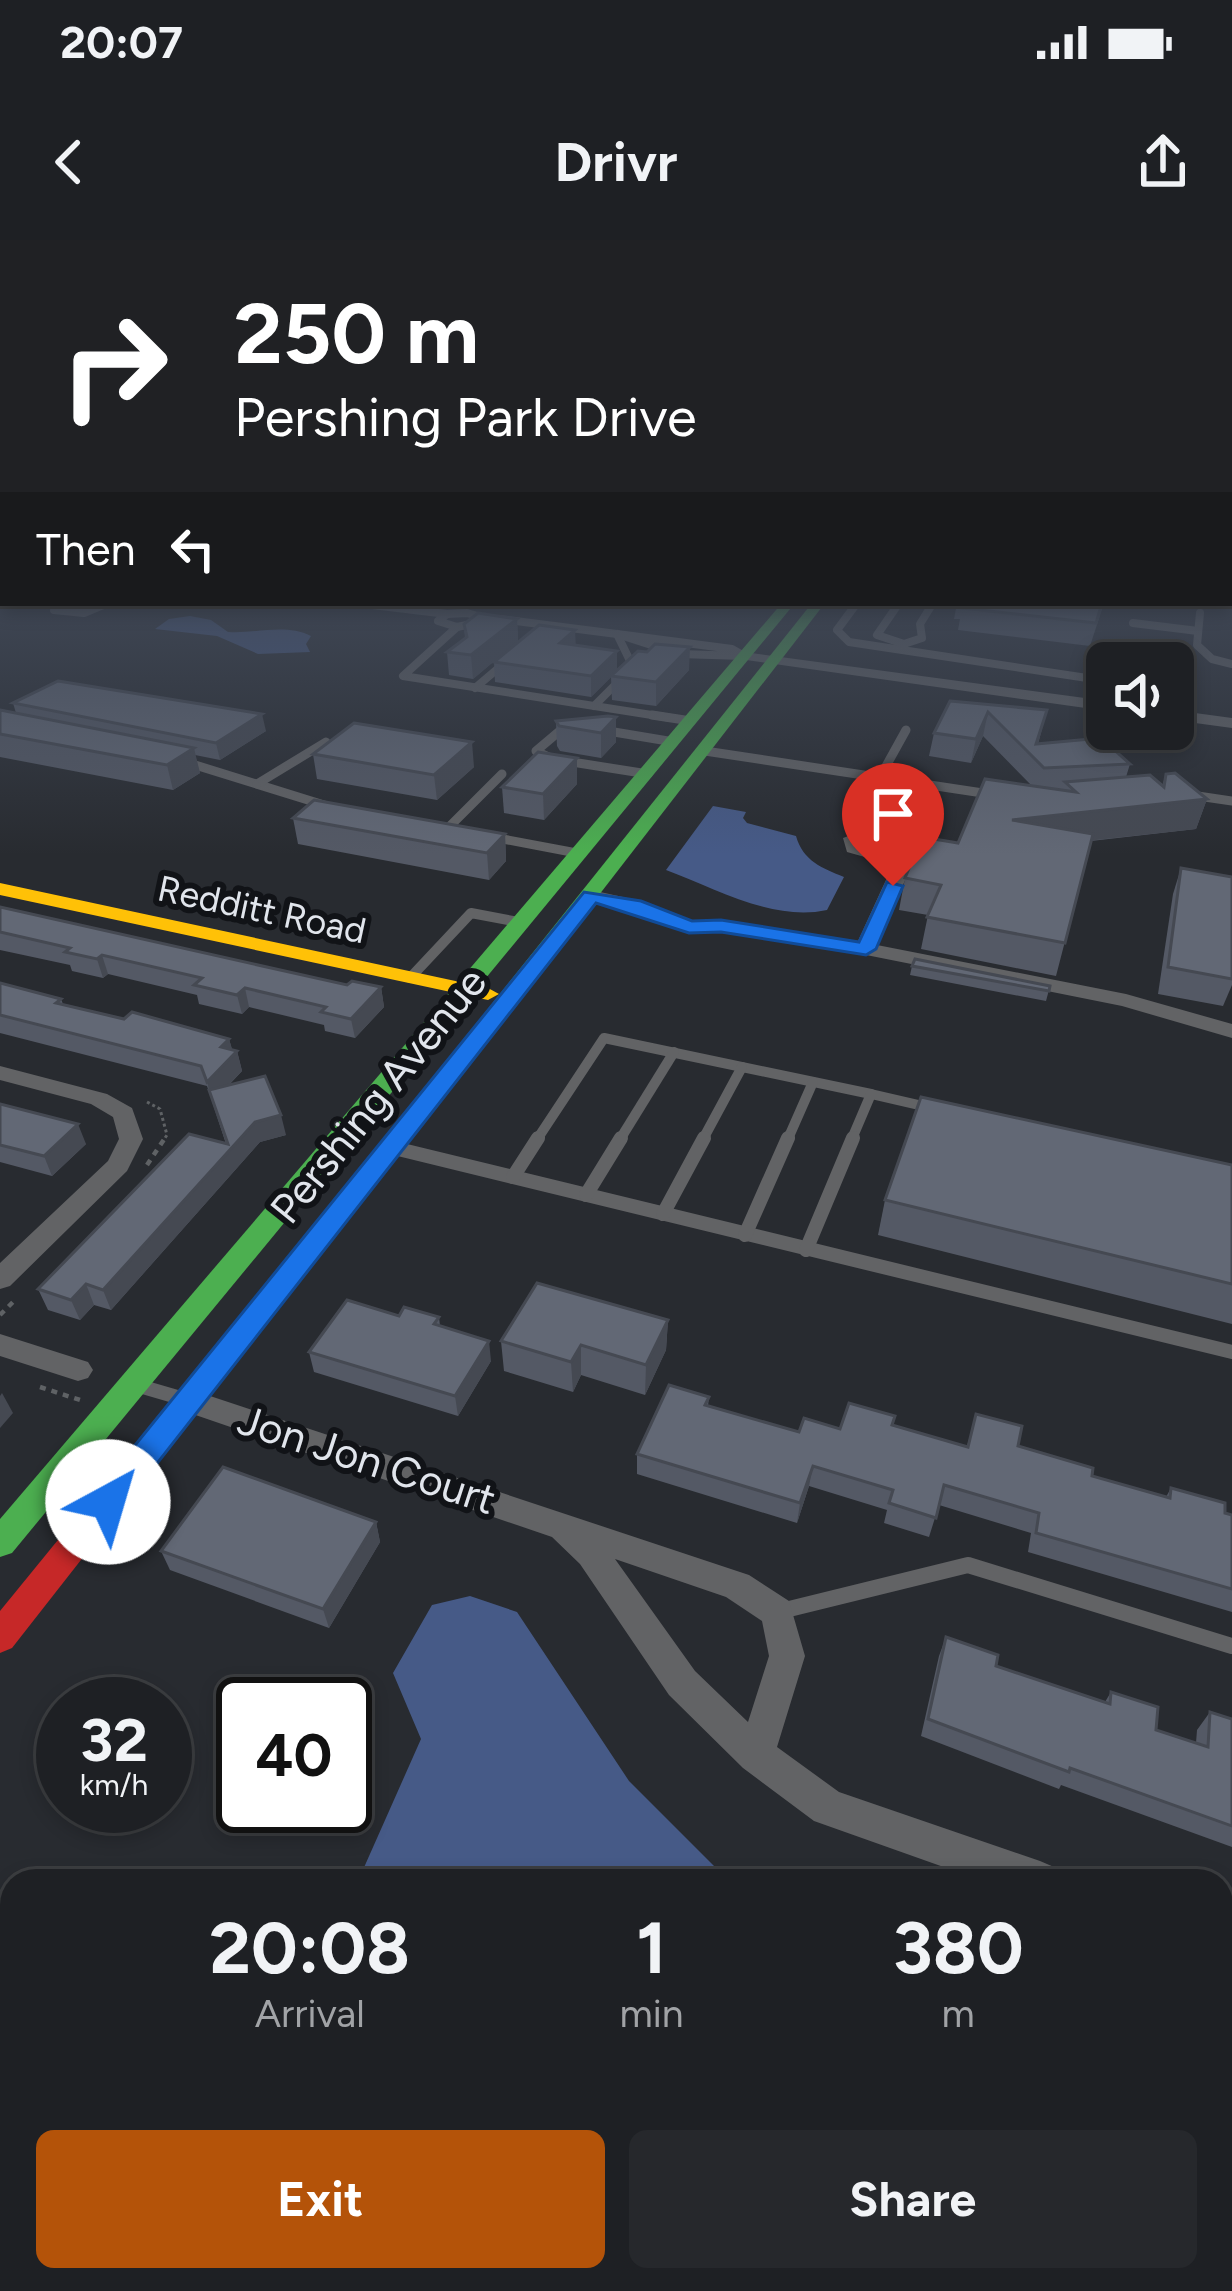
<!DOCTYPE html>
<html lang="en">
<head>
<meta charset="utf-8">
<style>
	body { margin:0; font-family:Figtree,sans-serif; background:#26282c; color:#f1f3f6; height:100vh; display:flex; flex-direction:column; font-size:45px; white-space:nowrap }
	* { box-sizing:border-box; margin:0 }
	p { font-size:39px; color:#a1a3a6 }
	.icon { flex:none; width:66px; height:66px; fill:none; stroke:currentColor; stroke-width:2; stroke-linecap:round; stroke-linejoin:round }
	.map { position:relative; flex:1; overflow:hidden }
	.side { position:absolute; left:0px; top:1629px; width:1233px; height:423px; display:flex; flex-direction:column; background:#1e2024; border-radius:36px 36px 0 0; box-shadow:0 6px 18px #0003,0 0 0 3px #3c3e41 }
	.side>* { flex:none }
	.guide { position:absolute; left:0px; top:0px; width:1233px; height:366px; box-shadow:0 6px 18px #0003,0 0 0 3px #3c3e41; background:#202124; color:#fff; overflow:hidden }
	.buttons { position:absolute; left:1086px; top:402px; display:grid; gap:24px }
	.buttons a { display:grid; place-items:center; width:108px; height:108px; border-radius:18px; background:#1e2024; box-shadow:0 6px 18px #0003,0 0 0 3px #3c3e41; font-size:60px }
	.speed { position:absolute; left:36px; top:1437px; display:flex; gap:24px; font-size:60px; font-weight:700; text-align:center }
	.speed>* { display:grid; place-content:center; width:156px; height:156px; border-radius:50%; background:#1e2024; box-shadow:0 6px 18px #0003,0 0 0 3px #3c3e41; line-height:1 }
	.speed small { font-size:30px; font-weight:400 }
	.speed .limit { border:6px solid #111; border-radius:18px; background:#fff; color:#111 }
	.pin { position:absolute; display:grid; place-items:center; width:102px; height:102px; color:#fff; margin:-123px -51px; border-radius:50% 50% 50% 0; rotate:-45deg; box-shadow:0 0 12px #0007 }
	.pin .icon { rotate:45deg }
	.me { position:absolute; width:132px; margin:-66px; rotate:39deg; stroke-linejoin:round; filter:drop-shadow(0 0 9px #0008) }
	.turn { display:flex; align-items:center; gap:42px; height:252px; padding:0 36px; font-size:54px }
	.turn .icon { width:156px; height:156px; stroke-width:2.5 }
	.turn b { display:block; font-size:84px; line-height:102px }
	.then { display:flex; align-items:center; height:114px; padding:0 36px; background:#0003; gap:24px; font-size:45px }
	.eta { display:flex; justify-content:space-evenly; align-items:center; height:204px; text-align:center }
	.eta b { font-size:72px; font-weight:700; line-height:84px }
	.primary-button { display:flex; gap:24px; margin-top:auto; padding:24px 36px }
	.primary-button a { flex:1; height:138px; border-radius:18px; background:#b45309; color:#fff; font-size:48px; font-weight:700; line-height:138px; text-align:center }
	.primary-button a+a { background:#26282c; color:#f1f3f6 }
	.status { display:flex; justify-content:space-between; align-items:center; height:84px; padding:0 60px; background:#1e2024; direction:ltr }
	.status svg { height:33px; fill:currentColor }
	header { display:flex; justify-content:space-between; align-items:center; height:156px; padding:0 36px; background:#1e2024; font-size:54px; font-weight:700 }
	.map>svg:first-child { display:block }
	.water { fill:#465a87 }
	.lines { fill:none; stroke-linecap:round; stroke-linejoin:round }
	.path-far1 { stroke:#5f6265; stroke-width:3; stroke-dasharray:3 3; stroke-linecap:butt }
	.path { stroke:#5f6265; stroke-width:4.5; stroke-dasharray:6 6; stroke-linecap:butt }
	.lane-far5 { stroke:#626365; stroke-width:8 }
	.lane-far4 { stroke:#626365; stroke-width:9 }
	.lane-far3 { stroke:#626365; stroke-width:10 }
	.lane-far2 { stroke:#626365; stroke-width:14 }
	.lane-far1 { stroke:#626365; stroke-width:16 }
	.lane { stroke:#626365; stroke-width:22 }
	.street { fill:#626365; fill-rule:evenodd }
	.fast { fill:#4caf50; fill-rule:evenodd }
	.slow { fill:#ffc107; fill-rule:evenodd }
	.jam { fill:#c62828; fill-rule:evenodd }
	.wall { fill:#545965 }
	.shaded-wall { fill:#454952 }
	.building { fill:#626875; stroke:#454952; stroke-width:3 }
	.route { fill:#1a73e8; stroke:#114b97; stroke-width:3 }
	.labels { text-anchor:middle; stroke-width:12; stroke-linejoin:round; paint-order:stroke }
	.far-street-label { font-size:36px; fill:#e1e5ec; stroke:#111317 }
	.street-label { font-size:42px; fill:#e1e5ec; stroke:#111317 }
</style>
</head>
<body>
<div class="status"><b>20:07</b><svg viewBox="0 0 49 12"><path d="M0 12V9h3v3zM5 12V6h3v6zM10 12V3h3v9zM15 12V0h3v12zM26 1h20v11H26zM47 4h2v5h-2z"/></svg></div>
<header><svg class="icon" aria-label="back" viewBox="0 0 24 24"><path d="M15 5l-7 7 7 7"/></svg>Drivr<svg class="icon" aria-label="share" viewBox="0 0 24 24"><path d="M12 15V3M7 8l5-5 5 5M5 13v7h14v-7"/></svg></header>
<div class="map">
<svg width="1232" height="2051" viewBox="0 0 1232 2051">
	<rect width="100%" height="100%" fill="#282b30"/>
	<!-- water -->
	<g class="water">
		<path d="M 190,376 L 211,380 L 228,392 C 256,394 285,383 311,396 L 306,404 L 310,412 L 258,414 L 217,396 L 155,389 L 169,379 Z"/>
		<path d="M 713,566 L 746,572 L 743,578 L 747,583 L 796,596 C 803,621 822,628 844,637 L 827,670 C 773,682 715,648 666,630 Z"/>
		<path d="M 470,1356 L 517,1372 L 629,1541 L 720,1632 L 741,1641 L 358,1641 L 421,1499 L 393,1433 L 432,1365 Z"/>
	</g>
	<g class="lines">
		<!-- path-far1 -->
		<path class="path-far1" d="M 147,862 L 160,869 L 167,895 L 163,901"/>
		<!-- path -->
		<g class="path">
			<path d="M 147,925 L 165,898"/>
			<path d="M 0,1075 L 13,1062"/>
			<path d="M 40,1147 L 80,1160"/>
		</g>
		<!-- lane-far5 -->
		<g class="lane-far5">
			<path d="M 55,363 L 54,370 L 84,373 L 108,363"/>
			<path d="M 356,363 L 447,374"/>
			<path d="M 857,363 L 837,390 L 849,402 L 1107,441"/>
			<path d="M 899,363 L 877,395 L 904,404 L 922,398 L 920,384 L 933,363"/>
			<path d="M 467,373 L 481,377 L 481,382 L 457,387 L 438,381 L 447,374 Z"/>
			<path d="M 1200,373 L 1197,405 L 1212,419 L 1232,424"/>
			<path d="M 500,379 L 617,394"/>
			<path d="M 1133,383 L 1198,391"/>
			<path d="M 457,387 L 403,436 L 671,478"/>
			<path d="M 617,394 L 732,409 L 744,416 L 679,414 Z"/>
			<path d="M 475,448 L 508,420"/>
			<path d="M 594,466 L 633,427 L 617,394"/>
		</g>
		<!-- lane-far4 -->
		<g class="lane-far4">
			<path d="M 652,475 L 691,481"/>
			<path d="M 568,484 L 536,511 L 553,519 L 648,534"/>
			<path d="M 602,490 L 674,502"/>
			<path d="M 705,511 L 996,555"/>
			<path d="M 179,520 L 324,565"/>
			<path d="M 880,537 L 906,490"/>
			<path d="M 257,544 L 326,502"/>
			<path d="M 1191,555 L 1232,561"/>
			<path d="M 447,589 L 502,534"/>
			<path d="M 487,596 L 582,614"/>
		</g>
		<!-- lane-far3 -->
		<g class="lane-far3">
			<path d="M 410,738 L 471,673 L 524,683"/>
			<path d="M 536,901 L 604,798 L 871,854"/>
			<path d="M 619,901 L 674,812"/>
			<path d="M 702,901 L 742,827"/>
			<path d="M 787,901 L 813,842"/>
			<path d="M 851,901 L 871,854 L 936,869"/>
		</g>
		<!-- lane-far2 -->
		<g class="lane-far2">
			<path d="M 390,907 L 1232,1112"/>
			<path d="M 513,937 L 538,898"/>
			<path d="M 586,955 L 621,898"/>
			<path d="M 663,974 L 704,898"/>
			<path d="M 745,995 L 788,898"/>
			<path d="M 806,1010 L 853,898"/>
			<path d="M 136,1145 L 184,1159"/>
		</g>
		<!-- lane-far1 -->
		<path class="lane-far1" d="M 777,1372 L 968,1325 L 1232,1406"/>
		<!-- lane -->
		<g class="lane">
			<path d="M 0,1884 L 12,1890"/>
			<path d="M 324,2040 L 345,2051"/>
			<path d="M 139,2051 L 145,2040"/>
		</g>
		<!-- street -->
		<g class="street">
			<path d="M 754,363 L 789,363 L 792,366 L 786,370 Z"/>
			<path d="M 744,412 L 1107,461 L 1107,471 L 739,419 Z"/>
			<path d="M 1173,470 L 1232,478 L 1232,488 L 1173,480 Z"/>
			<path d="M 875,586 L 907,596 L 916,615 L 877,705 L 1126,754 L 1232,784 L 1232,798 L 1122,766 L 831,708 L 721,692 L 689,693 L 581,656 L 591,650 L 641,661 L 691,681 L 721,680 L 858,701 L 896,618 L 879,621 L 847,612 L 843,598 ZM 875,597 L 893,603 L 893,606 L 879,610 L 862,605 L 861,601 Z"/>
			<path d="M 0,826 L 107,854 L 132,868 L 143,899 L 127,931 L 10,1046 L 0,1049 L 0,1023 L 108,921 L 119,899 L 113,877 L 91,864 L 0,840 Z"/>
			<path d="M 0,1094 L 88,1122 L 93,1130 L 88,1138 L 78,1141 L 0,1116 Z"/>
			<path d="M 189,1149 L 749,1335 L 789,1361 L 805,1416 L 777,1507 L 839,1552 L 1040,1621 L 1054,1627 L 1060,1641 L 983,1641 L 814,1581 L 743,1528 L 669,1455 L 580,1324 L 552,1297 L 178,1169 L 174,1161 L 178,1153 ZM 615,1319 L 726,1357 L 762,1381 L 769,1416 L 748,1482 L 695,1431 Z"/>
			<path d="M 0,1667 L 12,1672 L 12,1715 L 0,1710 Z"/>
			<path d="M 1221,1683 L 1232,1687 L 1232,1729 L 1221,1725 Z"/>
			<path d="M 687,2040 L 735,2040 L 739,2051 L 691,2051 Z"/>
		</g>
		<!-- fast -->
		<g class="fast">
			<path d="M 782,363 L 795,363 L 12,1313 L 0,1317 L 0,1279 Z"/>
			<path d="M 812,363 L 825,363 L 359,965 L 341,965 L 337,959 L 341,953 Z"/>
		</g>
		<!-- slow -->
		<path class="slow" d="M 0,643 L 488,748 L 499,754 L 488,760 L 0,655 Z"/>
		<!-- jam -->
		<path class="jam" d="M 350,950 L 359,953 L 363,959 L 359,965 L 12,1408 L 0,1413 L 0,1371 L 341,953 Z"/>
	</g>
	<!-- wall -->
	<g class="wall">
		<path d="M 957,363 L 1104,363 L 1090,406 L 958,390 L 960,379 L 954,379 Z"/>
		<path d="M 517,379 L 518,401 L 473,439 L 449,435 L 447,412 L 465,398 L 464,384 Z"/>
		<path d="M 576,405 L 617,431 L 689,430 L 656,466 L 612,460 L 611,437 L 591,457 L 495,442 L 494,422 Z"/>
		<path d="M 950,461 L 1047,470 L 1038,504 L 1130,524 L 1126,537 L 1162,546 L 1166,534 L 1207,559 L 1196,589 L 1091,601 L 1056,736 L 921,709 L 928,675 L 899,670 L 905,638 L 958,603 L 1032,546 L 983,496 L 971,523 L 929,516 L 934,493 Z"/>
		<path d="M 13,463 L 266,491 L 220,520 L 195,515 L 200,533 L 173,550 L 0,517 L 0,470 L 16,473 Z"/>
		<path d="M 608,476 L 616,502 L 601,518 L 560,511 L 557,506 L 556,481 Z"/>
		<path d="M 313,514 L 474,527 L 437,560 L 317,539 Z"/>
		<path d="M 577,544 L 544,580 L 504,573 L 502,547 Z"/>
		<path d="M 293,578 L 505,594 L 506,621 L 489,640 L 298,604 Z"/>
		<path d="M 1181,628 L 1232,637 L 1232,745 L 1223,766 L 1158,754 L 1173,654 Z"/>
		<path d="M 0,667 L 347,745 L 381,747 L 384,767 L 355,798 L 325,791 L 324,785 L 249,767 L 242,774 L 199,764 L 197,755 L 108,734 L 103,738 L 72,731 L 70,725 L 0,710 Z"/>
		<path d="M 912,726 L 1050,746 L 1046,761 L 910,735 Z"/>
		<path d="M 0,743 L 61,759 L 63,764 L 124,779 L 229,799 L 232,810 L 237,811 L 242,831 L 229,845 L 286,895 L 260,902 L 111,1070 L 94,1065 L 80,1080 L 48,1070 L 38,1049 L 226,904 L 207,846 L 0,793 Z"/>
		<path d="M 0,864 L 86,904 L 52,936 L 0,922 Z"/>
		<path d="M 1232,925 L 1232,1084 L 878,995 L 885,960 Z"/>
		<path d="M 399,1076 L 439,1077 L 440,1086 L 491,1121 L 458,1176 L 314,1132 L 309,1112 Z"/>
		<path d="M 668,1080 L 666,1110 L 645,1155 L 581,1135 L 573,1152 L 504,1131 L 501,1101 Z"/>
		<path d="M 709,1157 L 708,1166 L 799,1192 L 892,1185 L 967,1206 L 976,1174 L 1018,1206 L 1092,1236 L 1166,1257 L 1171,1248 L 1232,1275 L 1232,1372 L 1028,1312 L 1031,1293 L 939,1265 L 929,1297 L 884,1283 L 887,1270 L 809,1246 L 797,1283 L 637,1234 L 637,1214 Z"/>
		<path d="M 376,1282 L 380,1302 L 329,1388 L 170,1330 L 161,1311 Z"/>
		<path d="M 946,1397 L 996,1426 L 1105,1462 L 1111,1452 L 1156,1490 L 1196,1503 L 1197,1490 L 1210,1472 L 1232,1479 L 1232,1607 L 1061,1545 L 1059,1549 L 921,1496 L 939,1416 Z"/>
		<path d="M 1221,1794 L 1232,1798 L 1232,1968 L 1221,1964 Z"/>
	</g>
	<!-- shaded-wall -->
	<g class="shaded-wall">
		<path d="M 517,379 L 518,401 L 473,439 L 471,415 Z"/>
		<path d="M 575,390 L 576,409 L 560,403 Z"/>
		<path d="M 690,407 L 689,430 L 656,466 L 656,442 Z"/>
		<path d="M 617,411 L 617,431 L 591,457 L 591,436 Z"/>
		<path d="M 988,472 L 983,496 L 971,523 L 976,499 Z"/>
		<path d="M 262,474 L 266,491 L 220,520 L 216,503 Z"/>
		<path d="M 616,477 L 616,502 L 601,518 L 601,493 Z"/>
		<path d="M 472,502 L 474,527 L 437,560 L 434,535 Z"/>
		<path d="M 194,508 L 200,533 L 173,550 L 167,525 Z"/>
		<path d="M 577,518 L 577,544 L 544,580 L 543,554 Z"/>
		<path d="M 1207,559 L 1196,589 L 1005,610 L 1012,580 Z"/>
		<path d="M 505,594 L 506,621 L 489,640 L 487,613 Z"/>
		<path d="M 102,715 L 108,734 L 103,738 L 97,719 Z"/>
		<path d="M 381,747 L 384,767 L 355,798 L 351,779 Z"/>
		<path d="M 245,748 L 249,767 L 242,774 L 237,755 Z"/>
		<path d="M 229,799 L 234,815 L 237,811 L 242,831 L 213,861 L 209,850 L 212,862 L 207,842 L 221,807 Z"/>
		<path d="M 281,875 L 286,895 L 260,902 L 111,1070 L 103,1050 L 255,882 Z"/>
		<path d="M 78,884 L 86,904 L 52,936 L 44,916 Z"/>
		<path d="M 86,1044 L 94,1065 L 80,1080 L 71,1060 Z"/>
		<path d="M 668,1080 L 666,1110 L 645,1155 L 646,1125 Z"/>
		<path d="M 489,1101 L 491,1121 L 458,1176 L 455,1156 Z"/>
		<path d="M 581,1105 L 581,1135 L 573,1152 L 571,1122 Z"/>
		<path d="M 2,1153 L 13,1173 L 0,1188 L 0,1156 Z"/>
		<path d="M 813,1226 L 809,1246 L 797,1283 L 800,1263 Z"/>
		<path d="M 376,1282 L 380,1302 L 329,1388 L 323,1369 Z"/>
	</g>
	<!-- building -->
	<g class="building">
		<path d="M 965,363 L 1102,363 L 1096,383 L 962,368 Z"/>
		<path d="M 478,373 L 517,379 L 471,415 L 447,412 L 467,397 L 464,384 Z"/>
		<path d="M 539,385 L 575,390 L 560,403 L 617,411 L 591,436 L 494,422 Z"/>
		<path d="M 655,404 L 690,407 L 656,442 L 611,436 L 638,411 L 647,412 Z"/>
		<path d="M 58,441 L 262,474 L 216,503 L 13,463 Z"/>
		<path d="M 950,461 L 1047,470 L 1036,504 L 1101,498 L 1130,524 L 1044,528 L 988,472 L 976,499 L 934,493 Z"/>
		<path d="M 0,470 L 194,508 L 167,525 L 0,494 Z"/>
		<path d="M 608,476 L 616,477 L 601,493 L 559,486 L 556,481 Z"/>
		<path d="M 354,483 L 472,502 L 434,535 L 313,514 Z"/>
		<path d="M 538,512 L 577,518 L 543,554 L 502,547 Z"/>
		<path d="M 1175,533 L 1207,559 L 1012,580 L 1093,594 L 1065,703 L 927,677 L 941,645 L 905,638 L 922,597 L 958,603 L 985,539 L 1076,552 L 1065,542 L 1150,535 L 1164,547 L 1166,534 Z"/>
		<path d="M 314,560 L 505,594 L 487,613 L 293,578 Z"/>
		<path d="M 1181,628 L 1232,637 L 1232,739 L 1168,727 Z"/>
		<path d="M 0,667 L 347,745 L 352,741 L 381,747 L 351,779 L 321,772 L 326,767 L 245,748 L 237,755 L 194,745 L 202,738 L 102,715 L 97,719 L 65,712 L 70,708 L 0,692 Z"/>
		<path d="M 915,719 L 1050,746 L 1049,751 L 912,726 Z"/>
		<path d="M 0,743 L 61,759 L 56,763 L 124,779 L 132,772 L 229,799 L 221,807 L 237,811 L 207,842 L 201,826 L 0,775 Z"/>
		<path d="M 265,836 L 281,875 L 255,882 L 103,1050 L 86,1044 L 71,1060 L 38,1049 L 189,894 L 228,904 L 209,850 Z"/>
		<path d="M 921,857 L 1232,925 L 1232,1044 L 885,960 Z"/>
		<path d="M 0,864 L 78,884 L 44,916 L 0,905 Z"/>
		<path d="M 537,1043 L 668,1080 L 646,1125 L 581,1105 L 571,1122 L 501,1101 Z"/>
		<path d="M 347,1060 L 399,1076 L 404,1067 L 439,1077 L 434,1084 L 489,1101 L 455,1156 L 309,1112 Z"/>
		<path d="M 669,1145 L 709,1157 L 705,1165 L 799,1192 L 804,1178 L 840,1189 L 849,1163 L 895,1176 L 892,1185 L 968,1207 L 976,1174 L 1022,1186 L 1018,1206 L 1093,1228 L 1092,1236 L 1170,1258 L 1171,1248 L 1225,1263 L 1225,1273 L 1232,1275 L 1232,1349 L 1036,1293 L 1039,1273 L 944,1245 L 936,1278 L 889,1263 L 893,1250 L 813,1226 L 800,1263 L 637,1214 Z"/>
		<path d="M 223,1227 L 376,1282 L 323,1369 L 161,1311 Z"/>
		<path d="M 946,1397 L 998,1415 L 996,1426 L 1110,1464 L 1111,1452 L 1158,1467 L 1156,1490 L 1208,1507 L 1210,1472 L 1232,1479 L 1232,1586 L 1070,1528 L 1069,1532 L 928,1479 Z"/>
		<path d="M 1221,1794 L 1232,1798 L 1232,1952 L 1221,1947 Z"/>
	</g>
	<!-- sky -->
	<linearGradient id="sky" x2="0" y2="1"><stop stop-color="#16181a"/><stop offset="0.53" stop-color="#424a59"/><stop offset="1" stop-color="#424a59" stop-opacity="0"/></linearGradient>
	<rect width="1232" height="615" fill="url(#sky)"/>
	<!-- route -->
	<path class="route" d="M 887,642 L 903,646 L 876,709 L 866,715 L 721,692 L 689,693 L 596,663 L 119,1272 L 108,1276 L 97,1272 L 92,1262 L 97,1252 L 584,652 L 641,661 L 692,681 L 721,680 L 859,702 Z"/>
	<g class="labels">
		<!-- far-street labels -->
		<g class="far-street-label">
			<text transform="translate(262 669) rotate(12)" y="13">Redditt Road</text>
		</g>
		<!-- street labels -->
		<g class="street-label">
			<text transform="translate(378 855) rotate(-51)" y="15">Pershing Avenue</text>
			<text transform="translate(367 1219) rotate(18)" y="15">Jon Jon Court</text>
		</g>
	</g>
</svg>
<div class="buttons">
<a><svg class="icon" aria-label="sound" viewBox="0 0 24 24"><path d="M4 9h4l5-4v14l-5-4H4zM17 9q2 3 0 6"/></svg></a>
</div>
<div class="speed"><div>32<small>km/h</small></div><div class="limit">40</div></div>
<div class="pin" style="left:893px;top:646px;background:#d93025"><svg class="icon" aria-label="arrive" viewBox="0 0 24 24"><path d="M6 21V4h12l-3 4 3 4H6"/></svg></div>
<svg class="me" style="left:108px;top:1262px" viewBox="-20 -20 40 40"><circle r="19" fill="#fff"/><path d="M0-13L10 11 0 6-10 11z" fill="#1a73e8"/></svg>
<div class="guide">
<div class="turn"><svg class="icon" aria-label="right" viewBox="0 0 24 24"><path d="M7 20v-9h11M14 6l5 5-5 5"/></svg><div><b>250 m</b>Pershing Park Drive</div></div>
<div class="then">Then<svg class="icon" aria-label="left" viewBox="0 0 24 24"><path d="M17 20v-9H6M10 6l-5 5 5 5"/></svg></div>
</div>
<section class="side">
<div class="eta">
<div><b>20:08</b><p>Arrival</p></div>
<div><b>1</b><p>min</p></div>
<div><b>380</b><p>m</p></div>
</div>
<div class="primary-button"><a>Exit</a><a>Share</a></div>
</section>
</div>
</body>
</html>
